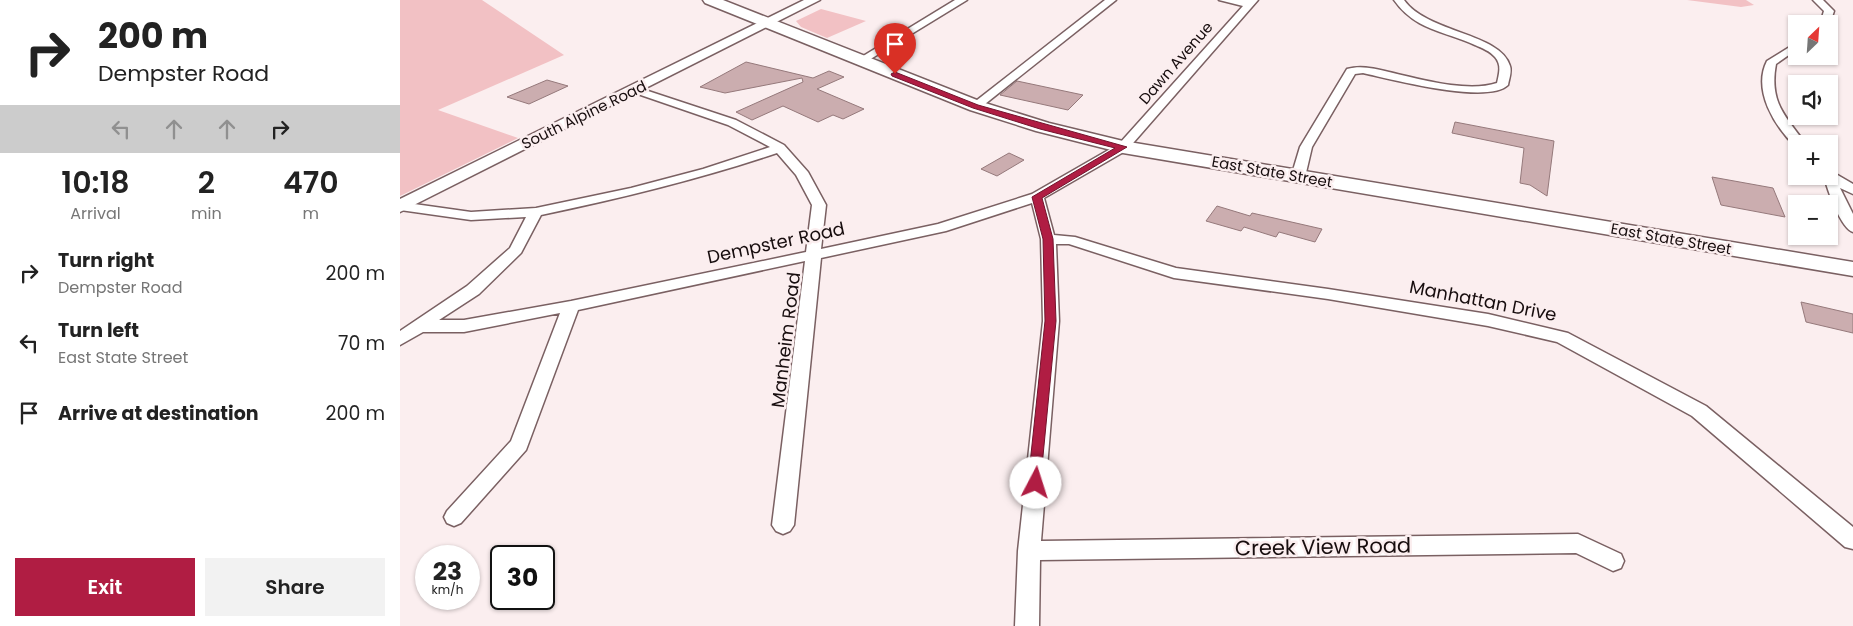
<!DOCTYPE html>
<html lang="en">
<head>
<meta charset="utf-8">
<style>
	body { margin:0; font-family:Poppins,sans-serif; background:#f2f2f2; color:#222; height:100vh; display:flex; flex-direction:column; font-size:19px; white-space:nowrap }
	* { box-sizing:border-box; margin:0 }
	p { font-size:16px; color:#767676 }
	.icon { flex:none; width:28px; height:28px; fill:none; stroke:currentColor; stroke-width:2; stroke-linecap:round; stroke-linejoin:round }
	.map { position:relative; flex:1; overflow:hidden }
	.drawer { display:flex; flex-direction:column; background:#fff; width:400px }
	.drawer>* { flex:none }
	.banner { background:#fff; color:#222; overflow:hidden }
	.needle { width:32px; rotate:25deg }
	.buttons { position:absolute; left:1388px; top:15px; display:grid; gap:10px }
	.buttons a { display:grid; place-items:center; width:50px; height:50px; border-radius:0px; background:#fff; box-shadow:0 1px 4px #0004; font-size:25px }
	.speed { position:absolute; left:15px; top:545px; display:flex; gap:10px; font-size:25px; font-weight:700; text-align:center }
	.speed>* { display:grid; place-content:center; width:65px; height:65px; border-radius:50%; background:#fff; box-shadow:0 1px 4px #0004; line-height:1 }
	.speed small { font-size:12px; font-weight:400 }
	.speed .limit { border:2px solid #111; border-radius:8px; background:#fff; color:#111 }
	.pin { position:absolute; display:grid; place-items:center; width:42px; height:42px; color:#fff; margin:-51px -21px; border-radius:50% 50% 50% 0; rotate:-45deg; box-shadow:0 0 5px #0007 }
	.pin .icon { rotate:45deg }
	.me { position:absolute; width:55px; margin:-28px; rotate:5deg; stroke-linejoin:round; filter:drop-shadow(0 0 4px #0008) }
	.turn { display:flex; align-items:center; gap:18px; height:105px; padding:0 15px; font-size:22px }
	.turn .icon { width:65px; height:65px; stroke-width:2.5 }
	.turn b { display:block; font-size:35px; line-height:42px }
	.lanes { display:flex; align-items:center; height:48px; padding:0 15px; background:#0003; justify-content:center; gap:25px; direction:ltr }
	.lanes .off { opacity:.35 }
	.eta { display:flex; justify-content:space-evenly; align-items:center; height:85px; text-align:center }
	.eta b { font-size:30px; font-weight:600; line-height:35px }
	.action { display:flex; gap:10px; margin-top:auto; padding:10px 15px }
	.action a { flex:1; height:58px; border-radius:0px; background:#b01d43; color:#fff; font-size:20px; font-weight:600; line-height:58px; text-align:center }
	.action a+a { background:#f2f2f2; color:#222 }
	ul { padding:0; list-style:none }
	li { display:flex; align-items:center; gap:15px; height:70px; padding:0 15px }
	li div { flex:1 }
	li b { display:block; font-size:19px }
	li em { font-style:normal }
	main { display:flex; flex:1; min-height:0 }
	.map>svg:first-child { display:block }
	.green { fill:#f2c1c4 }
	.building { fill:#cbadaf; stroke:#95797b }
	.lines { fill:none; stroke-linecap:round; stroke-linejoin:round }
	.street-casing { stroke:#7a6062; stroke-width:3 }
	.secondary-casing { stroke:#7a6062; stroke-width:3 }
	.primary-casing { stroke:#7a6062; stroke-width:3 }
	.street { fill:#fff; fill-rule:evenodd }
	.secondary { fill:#fff; fill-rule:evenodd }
	.primary { fill:#fff; fill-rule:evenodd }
	.route { fill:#b01d43; stroke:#72132c }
	.labels { text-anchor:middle; stroke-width:5; stroke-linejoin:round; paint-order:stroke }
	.far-street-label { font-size:15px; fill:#170d0e; stroke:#fbeeef }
	.street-label { font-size:18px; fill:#170d0e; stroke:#fbeeef }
	.near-street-label { font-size:21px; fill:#170d0e; stroke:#fbeeef }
</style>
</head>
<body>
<main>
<section class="drawer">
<div class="banner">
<div class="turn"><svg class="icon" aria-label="right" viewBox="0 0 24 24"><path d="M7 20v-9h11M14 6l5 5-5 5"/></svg><div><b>200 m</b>Dempster Road</div></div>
<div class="lanes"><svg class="icon off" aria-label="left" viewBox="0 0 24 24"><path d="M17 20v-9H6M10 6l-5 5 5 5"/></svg><svg class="icon off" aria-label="ahead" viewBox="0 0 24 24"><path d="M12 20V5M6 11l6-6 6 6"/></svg><svg class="icon off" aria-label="ahead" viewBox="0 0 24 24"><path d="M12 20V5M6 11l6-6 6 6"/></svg><svg class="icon" aria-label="right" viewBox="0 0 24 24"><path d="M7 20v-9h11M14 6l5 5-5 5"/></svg></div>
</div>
<div class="eta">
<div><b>10:18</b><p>Arrival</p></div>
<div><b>2</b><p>min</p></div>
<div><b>470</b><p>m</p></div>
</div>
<ul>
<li><svg class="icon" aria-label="right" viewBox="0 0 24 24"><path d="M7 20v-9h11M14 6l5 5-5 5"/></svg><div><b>Turn right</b><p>Dempster Road</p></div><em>200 m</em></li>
<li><svg class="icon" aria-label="left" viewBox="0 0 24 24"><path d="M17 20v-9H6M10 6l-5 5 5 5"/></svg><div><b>Turn left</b><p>East State Street</p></div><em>70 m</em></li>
<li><svg class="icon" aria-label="arrive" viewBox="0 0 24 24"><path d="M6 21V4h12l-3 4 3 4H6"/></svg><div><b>Arrive at destination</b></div><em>200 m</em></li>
</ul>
<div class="action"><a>Exit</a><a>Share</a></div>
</section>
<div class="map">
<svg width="1453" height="626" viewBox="0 0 1453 626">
	<rect width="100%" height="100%" fill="#fbeeef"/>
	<!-- green -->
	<g class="green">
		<path d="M 0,0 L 82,0 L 164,55 L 38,110 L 118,138 L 0,196 Z"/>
		<path d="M 1287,0 L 1346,0 L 1354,5 L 1341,7 Z"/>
		<path d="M 421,9 L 466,21 L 427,38 L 401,27 L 396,21 Z"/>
	</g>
	<!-- building -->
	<g class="building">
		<path d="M 346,62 L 413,78 L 429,71 L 444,77 L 417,89 L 464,109 L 443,119 L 433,115 L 418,122 L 383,106 L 352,120 L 336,112 L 403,82 L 402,78 L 325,93 L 300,87 Z"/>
		<path d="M 147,80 L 168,86 L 129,104 L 107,97 Z"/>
		<path d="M 617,81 L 683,95 L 668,110 L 600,95 Z"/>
		<path d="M 1055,122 L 1154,141 L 1147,196 L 1130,185 L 1120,183 L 1124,148 L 1052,133 Z"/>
		<path d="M 609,153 L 624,160 L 597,176 L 581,169 Z"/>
		<path d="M 1312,177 L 1373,188 L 1385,217 L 1321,205 Z"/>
		<path d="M 817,206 L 850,216 L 852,213 L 922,229 L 915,242 L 879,232 L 876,237 L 844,227 L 841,231 L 806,221 Z"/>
		<path d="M 1401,302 L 1453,314 L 1453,333 L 1406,322 Z"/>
	</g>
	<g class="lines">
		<!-- street casing -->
		<g class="street-casing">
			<g id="street">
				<path d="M 555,0 L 567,0 L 464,63 L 460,64 L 455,61 Z"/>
				<path d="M 705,0 L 716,0 L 580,108 L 572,108 L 572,104 Z"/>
				<path d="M 819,0 L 858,0 L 727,150 L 644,198 L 654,235 L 675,237 L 776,268 L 928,289 L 1088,314 L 1168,333 L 1306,406 L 1453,527 L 1453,549 L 1445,547 L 1292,416 L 1157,342 L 1088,326 L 928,299 L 774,278 L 669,244 L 656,244 L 659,321 L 641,541 L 1178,534 L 1221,554 L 1224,561 L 1221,568 L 1213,571 L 1176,553 L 640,560 L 639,626 L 615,626 L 618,551 L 643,321 L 641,239 L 632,203 L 546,231 L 421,258 L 394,525 L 390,531 L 383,534 L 376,531 L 372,525 L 405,261 L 178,310 L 126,450 L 61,523 L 54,526 L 47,523 L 44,517 L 47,511 L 111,441 L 160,313 L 64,332 L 23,332 L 0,345 L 0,331 L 67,286 L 110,248 L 126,217 L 71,220 L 0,210 L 0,202 L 71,212 L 136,208 L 231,188 L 303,169 L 370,147 L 328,125 L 232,92 L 232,88 L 236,87 L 336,120 L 384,145 L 408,172 L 426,205 L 421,249 L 538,224 L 632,194 L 719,144 L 843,6 ZM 377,153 L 396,175 L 412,205 L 406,252 L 171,301 L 64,320 L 39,320 L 79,294 L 121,253 L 141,215 C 222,198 300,179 377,153 Z"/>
				<path d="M 994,0 L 1004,0 C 1027,33 1101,33 1110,66 C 1112,72 1109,79 1108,85 C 1088,105 990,79 963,73 L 955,74 L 912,147 L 905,177 L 898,181 L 893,180 L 891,177 L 900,147 L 947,69 C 962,65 975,69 989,72 C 1020,79 1067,93 1097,83 C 1099,74 1102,65 1095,57 C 1090,51 1082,48 1075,45 C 1044,31 1015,30 994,0 Z"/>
				<path d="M 1413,0 L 1423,0 L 1434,11 L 1429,26 L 1429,24 L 1420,24 L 1424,11 Z"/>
				<path d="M 1396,43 L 1396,50 L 1376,64 C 1369,102 1385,116 1406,144 L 1396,144 L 1396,147 C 1375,127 1352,90 1367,61 Z"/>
				<path d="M 1429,170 L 1453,184 L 1453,194 L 1440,188 L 1453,214 L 1453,232 C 1441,229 1427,189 1424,176 L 1429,176 Z"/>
			</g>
		</g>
		<!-- secondary casing -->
		<g class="secondary-casing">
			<path id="secondary" d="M 404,0 L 420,0 L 0,212 L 0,199 Z"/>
		</g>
		<!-- primary casing -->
		<g class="primary-casing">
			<path id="primary" d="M 303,0 L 323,0 L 582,102 L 649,123 L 723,141 L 1453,262 L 1453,276 L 723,153 L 636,131 L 570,110 L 305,3 Z"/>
		</g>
		<!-- street -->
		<use href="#street" class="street"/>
		<!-- secondary -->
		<use href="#secondary" class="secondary"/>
		<!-- primary -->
		<use href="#primary" class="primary"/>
	</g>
	<!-- route -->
	<path class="route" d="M 495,72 L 578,105 L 727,147 L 642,198 L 653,239 L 656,321 L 640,487 L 631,487 L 628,483 L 645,321 L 643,239 L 632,197 L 715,148 L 640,129 L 573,108 L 492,76 L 491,74 Z"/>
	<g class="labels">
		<!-- far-street labels -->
		<g class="far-street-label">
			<text transform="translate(776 63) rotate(-49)" y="5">Dawn Avenue</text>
			<text transform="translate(184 115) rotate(-26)" y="5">South Alpine Road</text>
			<text transform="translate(872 172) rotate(10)" y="5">East State Street</text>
			<text transform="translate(1271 239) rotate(10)" y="5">East State Street</text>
		</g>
		<!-- street labels -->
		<g class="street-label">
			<text transform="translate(376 243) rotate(-12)" y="6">Dempster Road</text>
			<text transform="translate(1083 301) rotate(11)" y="6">Manhattan Drive</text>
			<text transform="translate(386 340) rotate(-83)" y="6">Manheim Road</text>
		</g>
		<!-- near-street labels -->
		<g class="near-street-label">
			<text transform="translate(923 547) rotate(-1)" y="7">Creek View Road</text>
		</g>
	</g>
</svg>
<div class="buttons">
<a><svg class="needle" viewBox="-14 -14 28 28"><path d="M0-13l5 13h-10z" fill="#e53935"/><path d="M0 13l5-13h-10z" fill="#767676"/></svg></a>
<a><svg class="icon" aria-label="sound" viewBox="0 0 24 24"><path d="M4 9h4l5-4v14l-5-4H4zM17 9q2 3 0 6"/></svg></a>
<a>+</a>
<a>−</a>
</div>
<div class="speed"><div>23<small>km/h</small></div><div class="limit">30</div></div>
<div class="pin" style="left:495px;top:74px;background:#d93025"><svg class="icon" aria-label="arrive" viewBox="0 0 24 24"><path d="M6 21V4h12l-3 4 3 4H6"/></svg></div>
<svg class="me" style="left:636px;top:483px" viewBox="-20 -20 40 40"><circle r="19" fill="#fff"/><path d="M0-13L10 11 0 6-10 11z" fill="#b01d43"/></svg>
</div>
</main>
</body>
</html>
